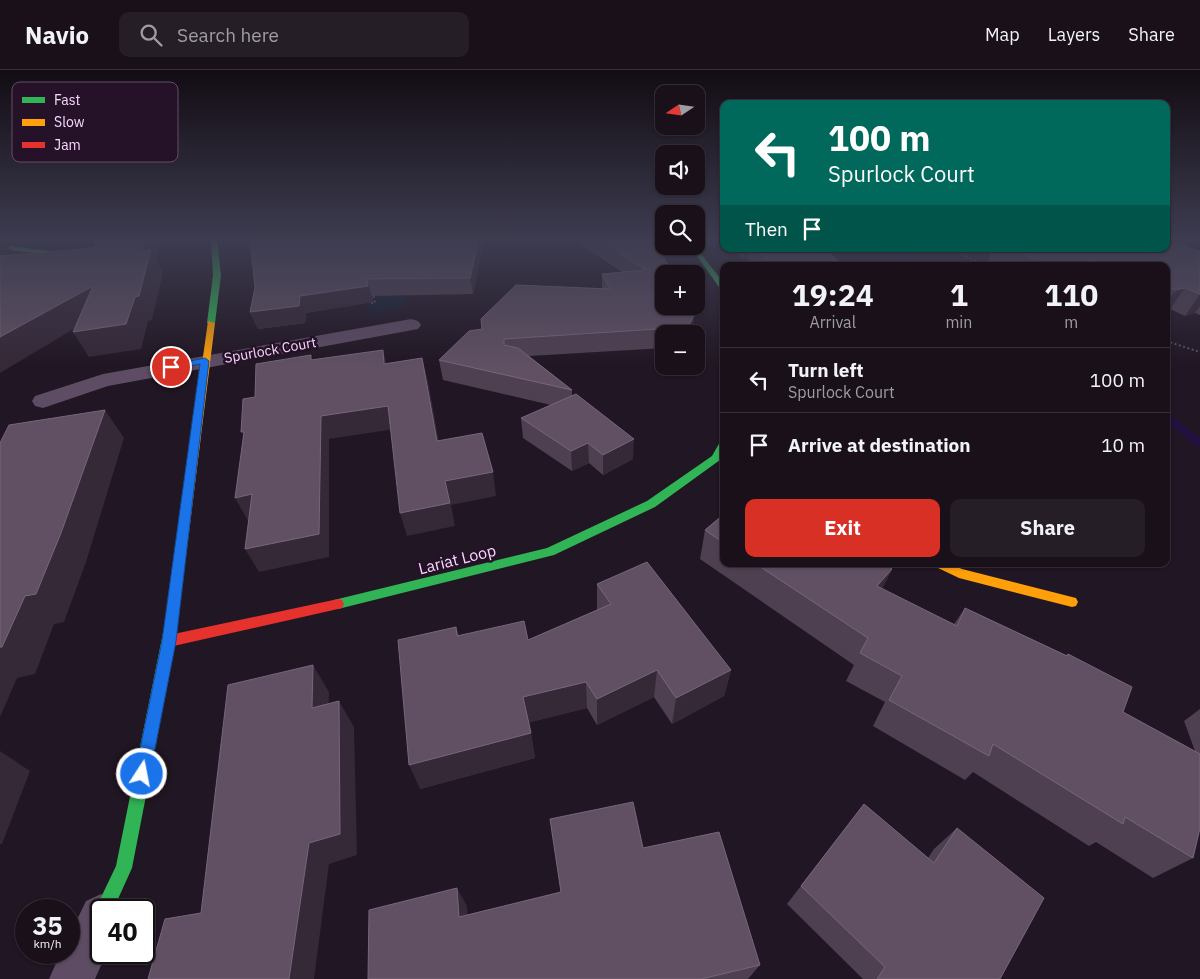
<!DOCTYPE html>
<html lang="en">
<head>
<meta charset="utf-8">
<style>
	body { margin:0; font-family:"IBM Plex Sans",sans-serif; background:#261e27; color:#f1f3f6; height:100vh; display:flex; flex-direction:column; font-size:19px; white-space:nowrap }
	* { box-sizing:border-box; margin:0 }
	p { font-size:16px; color:#9f9da2 }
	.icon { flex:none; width:28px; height:28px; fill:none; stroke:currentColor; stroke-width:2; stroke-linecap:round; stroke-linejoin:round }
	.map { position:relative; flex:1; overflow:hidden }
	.side { position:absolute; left:720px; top:192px; width:450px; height:305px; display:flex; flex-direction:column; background:#19101a; border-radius:10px; box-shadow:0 1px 4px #0004,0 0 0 1px #373039 }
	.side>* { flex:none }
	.hud { position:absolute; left:720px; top:30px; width:450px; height:152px; border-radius:10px; box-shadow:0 1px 4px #0004,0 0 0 1px #373039; background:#00695c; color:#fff; overflow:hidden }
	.needle { width:32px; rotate:257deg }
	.buttons { position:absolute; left:655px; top:15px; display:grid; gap:10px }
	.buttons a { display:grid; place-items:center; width:50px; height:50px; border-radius:10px; background:#19101a; box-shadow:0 1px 4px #0004,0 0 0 1px #373039; font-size:25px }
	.speed { position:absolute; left:15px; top:829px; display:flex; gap:10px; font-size:25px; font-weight:700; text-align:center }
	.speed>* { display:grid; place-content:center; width:65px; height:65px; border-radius:50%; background:#19101a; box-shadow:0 1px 4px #0004,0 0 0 1px #373039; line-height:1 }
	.speed small { font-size:12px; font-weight:400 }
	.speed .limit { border:2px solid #111; border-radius:8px; background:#fff; color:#111 }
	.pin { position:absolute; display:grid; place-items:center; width:42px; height:42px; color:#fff; margin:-21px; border:2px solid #fff; border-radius:50%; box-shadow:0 1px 5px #0007 }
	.me { position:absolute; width:55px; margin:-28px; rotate:11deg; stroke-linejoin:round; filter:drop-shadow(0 0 4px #0008) }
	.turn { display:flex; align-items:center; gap:18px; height:105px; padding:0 25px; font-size:22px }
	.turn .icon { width:65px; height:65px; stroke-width:2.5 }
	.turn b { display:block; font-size:35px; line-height:42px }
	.then { display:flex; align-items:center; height:48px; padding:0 25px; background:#0003; gap:10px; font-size:19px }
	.eta { display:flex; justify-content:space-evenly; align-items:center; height:85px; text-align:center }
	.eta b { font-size:30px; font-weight:700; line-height:35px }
	.action { display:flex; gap:10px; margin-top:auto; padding:10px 25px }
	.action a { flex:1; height:58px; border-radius:10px; background:#d93025; color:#fff; font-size:20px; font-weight:700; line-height:58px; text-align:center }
	.action a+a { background:#261e27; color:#f1f3f6 }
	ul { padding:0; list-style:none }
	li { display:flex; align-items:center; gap:15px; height:65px; padding:0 25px; border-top:1px solid #373039 }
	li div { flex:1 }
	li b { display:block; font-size:19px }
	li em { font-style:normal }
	header { display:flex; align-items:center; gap:30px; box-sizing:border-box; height:70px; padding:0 25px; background:#19101a; border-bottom:1px solid #373039 }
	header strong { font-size:24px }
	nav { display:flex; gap:28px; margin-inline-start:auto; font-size:18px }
	.search { width:350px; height:45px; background:#261e27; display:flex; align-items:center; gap:12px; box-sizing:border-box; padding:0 18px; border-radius:10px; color:#9f9da2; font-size:19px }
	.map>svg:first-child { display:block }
	.green { fill:#171d2f }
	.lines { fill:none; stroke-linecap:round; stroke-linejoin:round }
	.stream { fill:#210f41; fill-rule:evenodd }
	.path { stroke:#564f65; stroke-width:2; stroke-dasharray:2 2.5; stroke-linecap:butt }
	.street { fill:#5d4c63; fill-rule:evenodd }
	.fast { fill:#30b455; fill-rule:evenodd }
	.slow { fill:#ff9f0a; fill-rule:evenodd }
	.jam { fill:#e5322d; fill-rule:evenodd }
	.wall { fill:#4f4051 }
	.shaded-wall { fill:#352837 }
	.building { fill:#615063; stroke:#78667c }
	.route { fill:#1a73e8; stroke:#114b97 }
	.labels { text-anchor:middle; stroke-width:5; stroke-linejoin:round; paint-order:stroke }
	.far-street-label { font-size:14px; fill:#f7dafd; stroke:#251128 }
	.street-label { font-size:16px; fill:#f7dafd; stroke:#251128 }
	.key { fill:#251128; stroke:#644d68; stroke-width:1 }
	.key-label { font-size:14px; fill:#f7dafd }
</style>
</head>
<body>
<header>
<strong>Navio</strong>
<div class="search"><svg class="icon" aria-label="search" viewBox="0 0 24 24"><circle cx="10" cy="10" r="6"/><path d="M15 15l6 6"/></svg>Search here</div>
<nav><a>Map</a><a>Layers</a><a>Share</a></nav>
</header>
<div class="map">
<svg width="1200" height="909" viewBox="0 0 1200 909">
	<rect width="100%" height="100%" fill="#211623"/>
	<!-- green -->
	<path class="green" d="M 374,224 L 406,225 L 407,230 L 400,237 L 370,246 L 367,235 L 376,233 Z"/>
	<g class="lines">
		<!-- stream -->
		<g class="stream">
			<path d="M 885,179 L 893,179 L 925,196 L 917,196 Z"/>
			<path d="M 1166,342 L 1200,369 L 1200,377 L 1196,376 L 1166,350 Z"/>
		</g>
		<!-- path -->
		<g class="path">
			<path d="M 954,179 L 984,196"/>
			<path d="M 371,233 L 375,233 L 373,224"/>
			<path d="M 1166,271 L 1200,282"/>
		</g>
		<!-- street -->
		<g class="street">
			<path d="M 411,249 L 418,251 L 421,255 L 418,259 L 108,316 L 43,338 L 35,336 L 32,331 L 35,326 L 103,304 Z"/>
			<path d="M 101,824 L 116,831 L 120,840 L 101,840 L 101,882 L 107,882 L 95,909 L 49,909 L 61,882 L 69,882 L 69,866 L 86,831 Z"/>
		</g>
		<!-- fast -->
		<g class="fast">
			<path d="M 143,170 L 160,170 L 157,172 L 57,186 L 11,180 L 8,178 L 11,176 L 57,182 Z"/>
			<path d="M 211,170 L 217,170 L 221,205 L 215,253 L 211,255 L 207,253 L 213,205 Z"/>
			<path d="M 683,176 L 691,176 L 701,184 L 724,213 L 724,220 L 721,220 L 697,186 Z"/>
			<path d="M 724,371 L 724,383 L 720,390 L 655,437 L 554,485 L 338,539 L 334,538 L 332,534 L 334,530 L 338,529 L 547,478 L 647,431 L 712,386 L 720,372 Z"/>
			<path d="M 173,538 L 178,539 L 179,543 L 176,571 L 132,798 L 113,840 L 101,840 L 101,848 L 98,846 L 95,840 L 116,796 L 167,543 L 168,539 Z"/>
		</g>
		<!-- slow -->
		<g class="slow">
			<path d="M 208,251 L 215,253 L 179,543 L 178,547 L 173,548 L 168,547 L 167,543 Z"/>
			<path d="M 934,494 L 951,494 L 962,499 L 1072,527 L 1076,528 L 1078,532 L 1076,536 L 1072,537 L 959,508 L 936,497 Z"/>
		</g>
		<!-- jam -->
		<path class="jam" d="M 338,529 L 342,530 L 344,534 L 342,538 L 338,539 L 169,577 L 164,575 L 162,571 L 164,567 L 169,565 Z"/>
	</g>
	<!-- wall -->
	<g class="wall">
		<path d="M 484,170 L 473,224 L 372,226 L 373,232 L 306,243 L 305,253 L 258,259 L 250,242 Z"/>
		<path d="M 574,170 L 664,170 L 664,176 L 671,176 L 659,180 L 692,262 L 692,264 L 664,264 L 664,278 L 529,286 L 572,320 L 572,326 L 633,389 L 603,405 L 589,393 L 572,401 L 523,368 L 521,348 L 551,335 L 443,310 L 439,290 L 602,219 L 602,204 L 622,202 Z"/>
		<path d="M 733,179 L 825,179 L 844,196 L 753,196 L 747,188 L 743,188 Z"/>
		<path d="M 993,179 L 1166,179 L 1200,181 L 1200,245 L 1195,243 L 1185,246 L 1170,239 L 1166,240 L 1166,196 L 1001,196 L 988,190 Z"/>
		<path d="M 724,444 L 724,494 L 884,494 L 892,499 L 882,519 L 954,554 L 965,538 L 1066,585 L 1068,584 L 1123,642 L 1195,681 L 1184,651 L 1200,639 L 1200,758 L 1193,788 L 1153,808 L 1096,772 L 1089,776 L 973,702 L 965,710 L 873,656 L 885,632 L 846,611 L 854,595 L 700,489 L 705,460 Z"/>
		<path d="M 597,514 L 731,600 L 724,626 L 672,654 L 654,627 L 597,655 L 587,638 L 529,652 L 535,688 L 420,719 L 456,557 L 459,566 L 528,570 L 597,540 Z"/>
		<path d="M 864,734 L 928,788 L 934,779 L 957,758 L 1000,909 L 863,909 L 787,834 Z"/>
		<path d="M 643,778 L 760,895 L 748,909 L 368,909 L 467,836 L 467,845 L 561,822 Z"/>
	</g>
	<!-- shaded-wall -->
	<g class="shaded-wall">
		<path d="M 144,170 L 154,170 L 158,177 L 156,189 L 163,202 L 152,250 L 148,251 L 141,279 L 89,287 L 73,262 L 142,181 Z"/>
		<path d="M 479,170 L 484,170 L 473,224 L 470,208 Z"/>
		<path d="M 649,170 L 664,170 L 664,176 L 671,176 L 649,183 Z"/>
		<path d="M 745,179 L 748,179 L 747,188 L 743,188 Z"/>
		<path d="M 1095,190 L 1092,196 L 1064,196 Z"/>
		<path d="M 367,209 L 373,232 L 306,243 L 305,253 L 258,259 L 250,242 L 300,226 Z"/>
		<path d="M 93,216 L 107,239 L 0,303 L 0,267 Z"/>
		<path d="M 1185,218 L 1170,239 L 1166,240 L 1166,234 L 1176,220 Z"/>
		<path d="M 1200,224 L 1200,236 L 1195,243 L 1185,246 Z"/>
		<path d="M 695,243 L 692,262 L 692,264 L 687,264 L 688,257 Z"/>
		<path d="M 383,280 L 389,302 L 384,294 Z"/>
		<path d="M 422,288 L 428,311 L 443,394 L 437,371 Z"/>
		<path d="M 388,336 L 395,359 L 329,369 L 329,487 L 259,502 L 245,479 L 321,346 Z"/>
		<path d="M 105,340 L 124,368 L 86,492 L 64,552 L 54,554 L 35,604 L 17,608 L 0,647 L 0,577 Z"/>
		<path d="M 634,369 L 633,389 L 603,405 L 603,385 Z"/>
		<path d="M 588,373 L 589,393 L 572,401 L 571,381 Z"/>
		<path d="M 493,402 L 496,426 L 451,435 L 455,456 L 407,466 L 400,443 L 445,411 Z"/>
		<path d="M 252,424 L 264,448 L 248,451 L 235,428 Z"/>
		<path d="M 892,499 L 878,527 L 877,516 Z"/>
		<path d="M 313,595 L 329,622 L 328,664 L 312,638 Z"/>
		<path d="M 657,600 L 654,627 L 597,655 L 597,629 Z"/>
		<path d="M 731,600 L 724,626 L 672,654 L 676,628 Z"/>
		<path d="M 586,612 L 587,638 L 528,653 L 523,627 Z"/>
		<path d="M 339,631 L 354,657 L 357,785 L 329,794 L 314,909 L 289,909 L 309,773 Z"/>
		<path d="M 531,663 L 535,688 L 420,719 L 409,695 Z"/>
		<path d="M 0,681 L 30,701 L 2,774 L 0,774 Z"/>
		<path d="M 457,818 L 467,836 L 469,864 L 459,847 Z"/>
	</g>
	<!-- building -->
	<g class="building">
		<path d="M 96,170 L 144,170 L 142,181 L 151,179 L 139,226 L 135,227 L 126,254 L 73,262 L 93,216 L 0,267 L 0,186 L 94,178 Z"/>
		<path d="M 250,170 L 479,170 L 470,208 L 367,209 L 368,216 L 300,226 L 299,236 L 250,242 L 255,217 Z"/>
		<path d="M 600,170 L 652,170 L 674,204 L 664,204 L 664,236 L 691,236 L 695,243 L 688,257 L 504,269 L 504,275 L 518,278 L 572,320 L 439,290 L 469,261 L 482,259 L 481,249 L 516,215 L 610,219 L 602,204 L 646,200 Z"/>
		<path d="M 1166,171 L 1200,181 L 1200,224 L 1185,218 L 1176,220 L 1166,216 L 1166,196 L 1109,196 L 1095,190 L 1064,196 L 1048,196 L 1015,179 L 1166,179 Z"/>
		<path d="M 756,179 L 825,179 L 844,196 L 772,196 Z"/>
		<path d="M 383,280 L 384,294 L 422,288 L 437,371 L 482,363 L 493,402 L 445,411 L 450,433 L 400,443 L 388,336 L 321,346 L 319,464 L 245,479 L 252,424 L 235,428 L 244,362 L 241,362 L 243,329 L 255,327 L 256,294 L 311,285 L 311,290 Z"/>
		<path d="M 576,324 L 634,369 L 603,385 L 588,373 L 571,381 L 521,348 Z"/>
		<path d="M 105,340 L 61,463 L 36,524 L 25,526 L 2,577 L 0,577 L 0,373 L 9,355 Z"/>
		<path d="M 724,444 L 724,473 L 705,460 Z"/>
		<path d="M 647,492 L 731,600 L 676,628 L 657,600 L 597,629 L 586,612 L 523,627 L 531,663 L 409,695 L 398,570 L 456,557 L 457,566 L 524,551 L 528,570 L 611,534 L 597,514 Z"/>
		<path d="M 756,494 L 884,494 L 892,499 L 877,516 L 957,556 L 965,538 L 1067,586 L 1068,584 L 1132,617 L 1123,642 L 1200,684 L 1200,758 L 1193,788 L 1125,747 L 1123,754 L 993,674 L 989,686 L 889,630 L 902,606 L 860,583 L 868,568 Z"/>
		<path d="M 313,595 L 312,638 L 339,631 L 340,764 L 309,773 L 289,909 L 148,909 L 165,849 L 201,843 L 228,615 Z"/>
		<path d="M 633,732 L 643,778 L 719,762 L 760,895 L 701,909 L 368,909 L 369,840 L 457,818 L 459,847 L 561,822 L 550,749 Z"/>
		<path d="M 864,734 L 934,793 L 957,758 L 1044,828 L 1000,909 L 877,909 L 885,897 L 801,816 Z"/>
	</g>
	<!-- sky -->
	<linearGradient id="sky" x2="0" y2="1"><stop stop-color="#120c13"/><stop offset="0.57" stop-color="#3d3c50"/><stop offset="1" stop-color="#3d3c50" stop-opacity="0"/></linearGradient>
	<rect width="1200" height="297" fill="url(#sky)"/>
	<!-- route -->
	<path class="route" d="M 205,288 L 209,291 L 176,571 L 150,704 L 148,709 L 142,711 L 137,709 L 135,704 L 162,571 L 200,294 L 171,300 L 167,297 L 171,295 Z"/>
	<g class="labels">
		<!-- far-street labels -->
		<g class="far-street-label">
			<text transform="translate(270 280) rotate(-10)" y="5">Spurlock Court</text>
		</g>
		<!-- street labels -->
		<g class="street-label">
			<text transform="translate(457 489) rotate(-14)" y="6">Lariat Loop</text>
		</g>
	</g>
	<!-- legend -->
	<rect x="12" y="12" width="166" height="80" rx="8" class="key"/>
	<rect x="22" y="27" width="23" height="6" fill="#30b455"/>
	<rect x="22" y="49" width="23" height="7" fill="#ff9f0a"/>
	<rect x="22" y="72" width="23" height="6" fill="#e5322d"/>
	<g class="key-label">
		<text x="54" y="35">Fast</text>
		<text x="54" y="57">Slow</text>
		<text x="54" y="80">Jam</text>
	</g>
</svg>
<div class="buttons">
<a><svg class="needle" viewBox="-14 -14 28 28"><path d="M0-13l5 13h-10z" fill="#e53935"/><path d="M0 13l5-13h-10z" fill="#9f9da2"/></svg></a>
<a><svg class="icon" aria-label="sound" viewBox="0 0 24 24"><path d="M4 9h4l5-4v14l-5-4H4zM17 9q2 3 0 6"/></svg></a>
<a><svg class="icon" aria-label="search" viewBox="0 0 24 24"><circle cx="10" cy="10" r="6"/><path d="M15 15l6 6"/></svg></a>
<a>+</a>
<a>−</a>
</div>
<div class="speed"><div>35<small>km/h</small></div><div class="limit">40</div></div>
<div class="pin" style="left:171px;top:297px;background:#d93025"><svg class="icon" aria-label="arrive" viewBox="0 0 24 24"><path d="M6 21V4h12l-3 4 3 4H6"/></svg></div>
<svg class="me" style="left:142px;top:704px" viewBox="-20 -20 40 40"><circle r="17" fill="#1a73e8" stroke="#fff" stroke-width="3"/><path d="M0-11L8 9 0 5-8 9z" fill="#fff"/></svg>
<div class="hud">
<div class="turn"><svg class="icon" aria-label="left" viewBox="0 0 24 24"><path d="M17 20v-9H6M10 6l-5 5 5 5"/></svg><div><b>100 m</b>Spurlock Court</div></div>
<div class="then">Then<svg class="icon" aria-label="arrive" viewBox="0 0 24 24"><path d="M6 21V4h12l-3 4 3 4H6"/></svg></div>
</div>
<section class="side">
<div class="eta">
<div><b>19:24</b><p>Arrival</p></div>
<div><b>1</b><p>min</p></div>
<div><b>110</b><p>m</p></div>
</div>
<ul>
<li><svg class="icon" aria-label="left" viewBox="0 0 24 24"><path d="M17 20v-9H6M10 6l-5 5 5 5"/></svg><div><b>Turn left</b><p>Spurlock Court</p></div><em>100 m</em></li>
<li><svg class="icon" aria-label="arrive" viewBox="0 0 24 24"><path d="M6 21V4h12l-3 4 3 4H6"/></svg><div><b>Arrive at destination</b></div><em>10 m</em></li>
</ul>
<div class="action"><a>Exit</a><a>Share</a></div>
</section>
</div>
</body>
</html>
